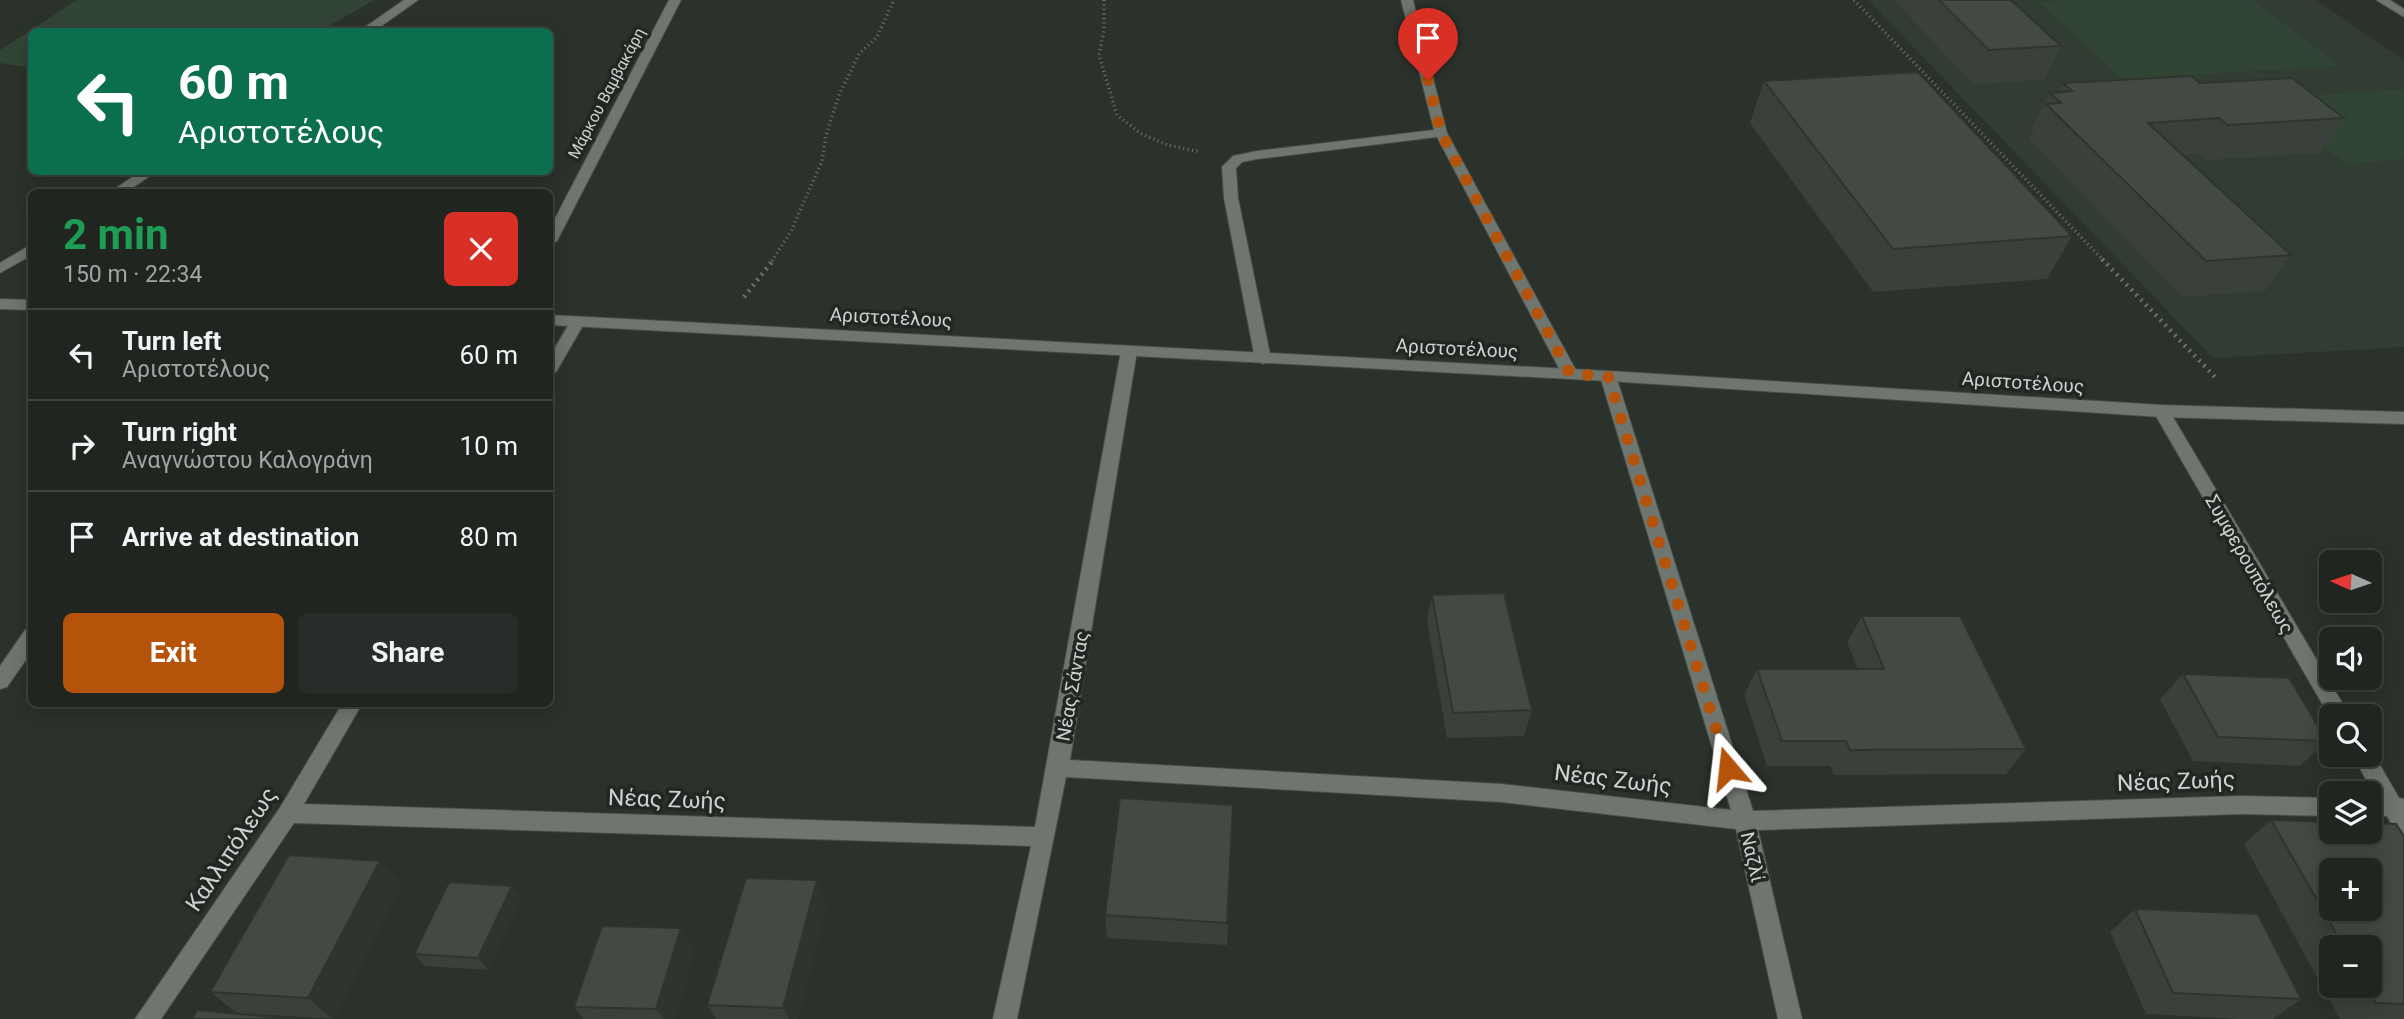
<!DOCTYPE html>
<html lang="en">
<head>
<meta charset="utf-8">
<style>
	body { margin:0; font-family:Roboto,sans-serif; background:#282d29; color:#f1f3f6; height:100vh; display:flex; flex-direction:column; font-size:26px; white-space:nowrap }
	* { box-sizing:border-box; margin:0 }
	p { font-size:23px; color:#a2a5a5 }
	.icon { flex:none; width:38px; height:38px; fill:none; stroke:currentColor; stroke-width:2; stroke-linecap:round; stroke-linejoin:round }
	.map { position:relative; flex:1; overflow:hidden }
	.sheet { position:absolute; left:28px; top:189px; width:525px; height:518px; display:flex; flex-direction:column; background:#202520; border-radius:10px; box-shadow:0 4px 18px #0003,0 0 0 2px #3d423e }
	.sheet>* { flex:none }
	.banner { position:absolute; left:28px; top:28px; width:525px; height:147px; border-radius:10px; box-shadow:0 4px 18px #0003,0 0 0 2px #3d423e; background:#0b6e4f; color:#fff; overflow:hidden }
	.needle { width:46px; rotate:273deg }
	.buttons { position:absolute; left:2319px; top:550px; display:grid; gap:14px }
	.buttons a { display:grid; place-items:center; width:63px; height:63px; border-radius:10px; background:#202520; box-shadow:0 4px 18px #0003,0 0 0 2px #3d423e; font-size:35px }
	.pin { position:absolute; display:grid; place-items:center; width:60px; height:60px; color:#fff; margin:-72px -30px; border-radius:50% 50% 50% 0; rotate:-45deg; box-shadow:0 0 7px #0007 }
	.pin .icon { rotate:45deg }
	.me { position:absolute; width:77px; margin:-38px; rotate:343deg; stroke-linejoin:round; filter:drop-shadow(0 0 5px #0008) }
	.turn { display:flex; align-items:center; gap:24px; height:147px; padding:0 35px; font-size:32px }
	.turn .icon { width:91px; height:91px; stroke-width:2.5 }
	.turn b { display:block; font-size:49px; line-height:60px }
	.round { display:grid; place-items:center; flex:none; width:74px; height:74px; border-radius:10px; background:#282d29 }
	.head { display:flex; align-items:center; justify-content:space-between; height:119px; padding:0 35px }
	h1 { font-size:42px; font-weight:700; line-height:52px; color:#1e9e55 }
	.button { display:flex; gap:14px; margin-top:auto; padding:14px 35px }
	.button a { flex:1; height:80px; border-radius:10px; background:#b45309; color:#fff; font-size:28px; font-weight:700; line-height:80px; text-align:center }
	.button a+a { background:#282d29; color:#f1f3f6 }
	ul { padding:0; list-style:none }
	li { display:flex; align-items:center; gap:21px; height:91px; padding:0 35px; border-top:2px solid #3d423e }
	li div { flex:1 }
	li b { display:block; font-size:26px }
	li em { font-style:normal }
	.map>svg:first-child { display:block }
	.built { fill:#313d32 }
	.green { fill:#324534 }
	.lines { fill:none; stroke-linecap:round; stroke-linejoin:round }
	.street-casing { stroke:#474d48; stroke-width:2 }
	.secondary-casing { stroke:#474d48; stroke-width:2 }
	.path-far1 { stroke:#6d726d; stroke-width:3.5; stroke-dasharray:1 3.5; stroke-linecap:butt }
	.path { stroke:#6d726d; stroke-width:4.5; stroke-dasharray:2 5; stroke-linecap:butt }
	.street { fill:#6e766f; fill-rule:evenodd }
	.secondary { fill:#6e766f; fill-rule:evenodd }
	.wall { fill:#3a403a; fill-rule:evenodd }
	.shaded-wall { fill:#2f342f }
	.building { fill:#434a43; stroke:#2f342f; stroke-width:2; fill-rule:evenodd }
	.route { stroke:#b45309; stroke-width:12; stroke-dasharray:0 21.6 }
	.labels { text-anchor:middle; stroke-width:7; stroke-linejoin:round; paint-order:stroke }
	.far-street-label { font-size:16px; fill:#ced3cf; stroke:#212722 }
	.street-label { font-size:19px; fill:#ced3cf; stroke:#212722 }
	.near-street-label { font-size:23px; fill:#ced3cf; stroke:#212722 }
</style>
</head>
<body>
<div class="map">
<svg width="2404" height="1019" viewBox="0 0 2404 1019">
	<rect width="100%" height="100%" fill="#2b312b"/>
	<!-- built -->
	<path class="built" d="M 1868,0 L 2316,0 L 2404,60 L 2404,347 L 2213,358 Z"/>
	<!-- green -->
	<g class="green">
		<path d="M 77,0 L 374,0 L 320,31 L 32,32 L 31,68 L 0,63 L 0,50 Z"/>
		<path d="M 2071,0 L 2252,0 L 2340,66 L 2122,79 L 2039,2 Z"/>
		<path d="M 2404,89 L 2404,159 L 2346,164 L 2264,99 Z"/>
	</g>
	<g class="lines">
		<!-- street casing -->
		<g class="street-casing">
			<g id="street">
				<path d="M 669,0 L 681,0 L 557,241 L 550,245 L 550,228 Z"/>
				<path d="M 1401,0 L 1413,0 L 1447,133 L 1578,374 L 1576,378 L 1564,378 L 1562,374 L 1437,137 L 1257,159 L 1242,162 L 1236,168 L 1238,198 L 1271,359 L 1263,364 L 1255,359 L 1224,198 L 1222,167 L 1233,156 L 1257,151 L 1434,130 Z"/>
				<path d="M 577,317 L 585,322 L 556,372 L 550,373 L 550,356 L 572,319 Z"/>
				<path d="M 1129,346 L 1137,351 L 1070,760 L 1501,784 L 1731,810 L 1600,376 L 1608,371 L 1616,376 L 1753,811 L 2242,796 L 2331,798 L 2331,816 L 2242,814 L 1758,830 L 1802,1019 L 1778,1019 L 1736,829 L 1501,802 L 1066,777 L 1017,1019 L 993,1019 L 1031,846 L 294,823 L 161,1019 L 135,1019 L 281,806 L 342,704 L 362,704 L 304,804 L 1035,827 L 1121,351 Z"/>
				<path d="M 2161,405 L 2167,407 L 2350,716 L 2331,716 L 2331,719 L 2153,411 Z"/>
				<path d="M 32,628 L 32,651 L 7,687 L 0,689 L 0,666 L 25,630 Z"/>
				<path d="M 2370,748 L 2399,798 L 2404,799 L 2404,836 L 2396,833 L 2387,816 L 2370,816 L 2370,798 L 2376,798 L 2352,754 L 2370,754 Z"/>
			</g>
		</g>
		<!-- secondary casing -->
		<g class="secondary-casing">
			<g id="secondary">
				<path d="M 404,0 L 418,0 L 373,32 L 358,32 Z"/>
				<path d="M 2376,0 L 2390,0 L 2404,9 L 2404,17 Z"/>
				<path d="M 140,172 L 156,172 L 126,192 L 110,192 Z"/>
				<path d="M 32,244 L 32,255 L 0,273 L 0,263 Z"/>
				<path d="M 0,299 L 32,300 L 32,310 L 0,309 Z"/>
				<path d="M 550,315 L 1608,371 L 2161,405 L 2404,412 L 2404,424 L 2161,417 L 1608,381 L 550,325 Z"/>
			</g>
		</g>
		<!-- path-far1 -->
		<g class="path-far1">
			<path d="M 1104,0 L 1104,30 L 1099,55 L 1117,115 L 1140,133 L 1167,145 L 1201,152"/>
			<path d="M 1854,0 L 2104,261"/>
			<path d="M 772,261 L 791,231 L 822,161 L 826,135 L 839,95 L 859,54 L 877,37 L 894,0"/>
		</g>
		<!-- path -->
		<g class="path">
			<path d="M 2102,259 L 2215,377"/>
			<path d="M 744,297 L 774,259"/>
		</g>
		<!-- street -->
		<use href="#street" class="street"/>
		<!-- secondary -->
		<use href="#secondary" class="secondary"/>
	</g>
	<!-- wall -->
	<g class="wall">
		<path d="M 1893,0 L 2011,0 L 2061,46 L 2044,80 L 1974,84 Z"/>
		<path d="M 1764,81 L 2072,236 L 2047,279 L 1873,292 L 1750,123 Z"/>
		<path d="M 2063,83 L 2200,83 L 2344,118 L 2320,153 L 2206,160 L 2198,154 L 2182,155 L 2291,255 L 2265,291 L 2182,297 L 2029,139 L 2034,129 L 2032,127 L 2050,93 L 2058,92 Z"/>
		<path d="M 1432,595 L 1532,710 L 1524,736 L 1447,738 L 1427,621 Z"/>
		<path d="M 1862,616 L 2026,749 L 2006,774 L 1834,775 L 1830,766 L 1767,766 L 1744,695 L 1757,669 L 1858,669 L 1847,642 Z"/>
		<path d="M 2183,674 L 2327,741 L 2300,766 L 2193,761 L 2160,699 Z"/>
		<path d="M 1233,805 L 1227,945 L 1107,938 L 1105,915 Z"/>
		<path d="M 2271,820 L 2404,836 L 2404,1019 L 2340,1019 L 2244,844 ZM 2331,947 L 2370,947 L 2370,985 L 2331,985 Z"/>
		<path d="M 380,861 L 402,884 L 334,1019 L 237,1013 L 210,992 Z"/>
		<path d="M 522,898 L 488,970 L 425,966 L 414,954 Z"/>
		<path d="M 827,903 L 798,1019 L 716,1019 L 707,1005 Z"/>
		<path d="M 2135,909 L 2301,999 L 2273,1019 L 2239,1019 L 2146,1014 L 2110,932 Z"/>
		<path d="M 695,950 L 675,1019 L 583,1019 L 574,1007 Z"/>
	</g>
	<!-- shaded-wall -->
	<g class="shaded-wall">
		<path d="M 380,861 L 402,884 L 334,1019 L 332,1019 L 308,998 Z"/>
		<path d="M 817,880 L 827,903 L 798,1019 L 789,1019 L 783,1008 Z"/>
		<path d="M 512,886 L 522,898 L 488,970 L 478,958 Z"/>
		<path d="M 681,928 L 695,950 L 675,1019 L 664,1019 L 656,1009 Z"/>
	</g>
	<!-- building -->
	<g class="building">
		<path d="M 1939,0 L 2011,0 L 2061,46 L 1989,50 Z"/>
		<path d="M 1918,72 L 2072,236 L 1893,249 L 1764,81 Z"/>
		<path d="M 2191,76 L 2200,83 L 2292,78 L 2344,118 L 2228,125 L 2219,118 L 2148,123 L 2291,255 L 2206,261 L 2046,104 L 2061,103 L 2050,93 L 2072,91 L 2063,83 Z"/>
		<path d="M 1504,593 L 1532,710 L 1453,713 L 1432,595 Z"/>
		<path d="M 1862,616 L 1960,616 L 2026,749 L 1850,750 L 1846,741 L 1782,741 L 1757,669 L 1884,669 Z"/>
		<path d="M 2183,674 L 2289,678 L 2327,741 L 2218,737 Z"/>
		<path d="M 1120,798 L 1233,805 L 1227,923 L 1105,915 Z"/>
		<path d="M 2271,820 L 2331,822 L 2331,831 L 2370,831 L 2370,823 L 2396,824 L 2404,836 L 2404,1004 L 2376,1003 L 2366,985 L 2370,985 L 2370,947 L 2344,947 ZM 2331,870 L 2370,870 L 2370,908 L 2331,908 Z"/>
		<path d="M 289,855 L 380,861 L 308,998 L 210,992 Z"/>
		<path d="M 746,878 L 817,880 L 783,1008 L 707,1005 Z"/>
		<path d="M 449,882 L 512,886 L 478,958 L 414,954 Z"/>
		<path d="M 2135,909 L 2258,914 L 2301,999 L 2173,993 Z"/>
		<path d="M 602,926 L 681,928 L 656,1009 L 574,1007 Z"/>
		<path d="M 197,1010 L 294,1019 L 192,1019 Z"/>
	</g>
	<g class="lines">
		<!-- route -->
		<path class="route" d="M 1428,80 L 1441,133 L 1570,374 L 1608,376 L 1728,768"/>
	</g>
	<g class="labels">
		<!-- far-street labels -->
		<g class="far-street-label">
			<text transform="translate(606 93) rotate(-62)" y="6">Μάρκου Βαμβακάρη</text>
		</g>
		<!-- street labels -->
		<g class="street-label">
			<text transform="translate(891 317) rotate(3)" y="7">Αριστοτέλους</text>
			<text transform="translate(1457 348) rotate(3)" y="7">Αριστοτέλους</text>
			<text transform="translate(2023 382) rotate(4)" y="7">Αριστοτέλους</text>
			<text transform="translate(2250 564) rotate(60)" y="7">Συμφερουπόλεως</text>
			<text transform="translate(1072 686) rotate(-80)" y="7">Νέας Σάντας</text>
			<text transform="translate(1753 857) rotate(77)" y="7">Ναζλί</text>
		</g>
		<!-- near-street labels -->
		<g class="near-street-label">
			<text transform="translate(1613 779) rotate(7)" y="8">Νέας Ζωής</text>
			<text transform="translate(2176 781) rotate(-2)" y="8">Νέας Ζωής</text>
			<text transform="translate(667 799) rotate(2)" y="8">Νέας Ζωής</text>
			<text transform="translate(231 849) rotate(-56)" y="8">Καλλιπόλεως</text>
		</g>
	</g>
</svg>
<div class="buttons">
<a><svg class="needle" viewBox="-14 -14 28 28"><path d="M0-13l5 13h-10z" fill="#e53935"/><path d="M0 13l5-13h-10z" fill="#a2a5a5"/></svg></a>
<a><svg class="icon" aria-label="sound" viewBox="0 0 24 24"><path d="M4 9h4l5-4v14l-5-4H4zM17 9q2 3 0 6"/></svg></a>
<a><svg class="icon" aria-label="search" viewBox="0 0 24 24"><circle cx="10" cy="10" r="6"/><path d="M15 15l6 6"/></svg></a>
<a><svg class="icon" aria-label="layers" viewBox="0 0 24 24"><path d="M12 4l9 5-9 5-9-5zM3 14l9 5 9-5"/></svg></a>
<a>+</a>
<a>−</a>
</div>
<div class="pin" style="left:1428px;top:80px;background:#d93025"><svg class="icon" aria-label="arrive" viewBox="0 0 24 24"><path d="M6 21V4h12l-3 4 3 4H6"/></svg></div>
<svg class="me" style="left:1728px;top:768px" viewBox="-20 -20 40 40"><path d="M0-17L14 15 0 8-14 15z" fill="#b45309" stroke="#fff" stroke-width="4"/></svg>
<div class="banner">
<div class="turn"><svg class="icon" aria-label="left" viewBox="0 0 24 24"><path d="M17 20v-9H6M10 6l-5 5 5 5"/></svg><div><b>60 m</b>Αριστοτέλους</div></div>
</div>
<section class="sheet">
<div class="head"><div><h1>2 min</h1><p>150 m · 22:34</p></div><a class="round" style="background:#d93025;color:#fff"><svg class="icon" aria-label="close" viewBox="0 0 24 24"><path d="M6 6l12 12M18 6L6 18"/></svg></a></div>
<ul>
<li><svg class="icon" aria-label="left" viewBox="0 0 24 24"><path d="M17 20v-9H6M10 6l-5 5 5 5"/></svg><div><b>Turn left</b><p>Αριστοτέλους</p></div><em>60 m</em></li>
<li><svg class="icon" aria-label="right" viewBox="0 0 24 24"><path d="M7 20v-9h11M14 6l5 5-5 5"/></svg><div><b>Turn right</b><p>Αναγνώστου Καλογράνη</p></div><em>10 m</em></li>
<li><svg class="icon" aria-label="arrive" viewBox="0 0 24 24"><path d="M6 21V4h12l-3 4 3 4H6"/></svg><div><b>Arrive at destination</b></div><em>80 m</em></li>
</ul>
<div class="button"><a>Exit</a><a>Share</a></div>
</section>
</div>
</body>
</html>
